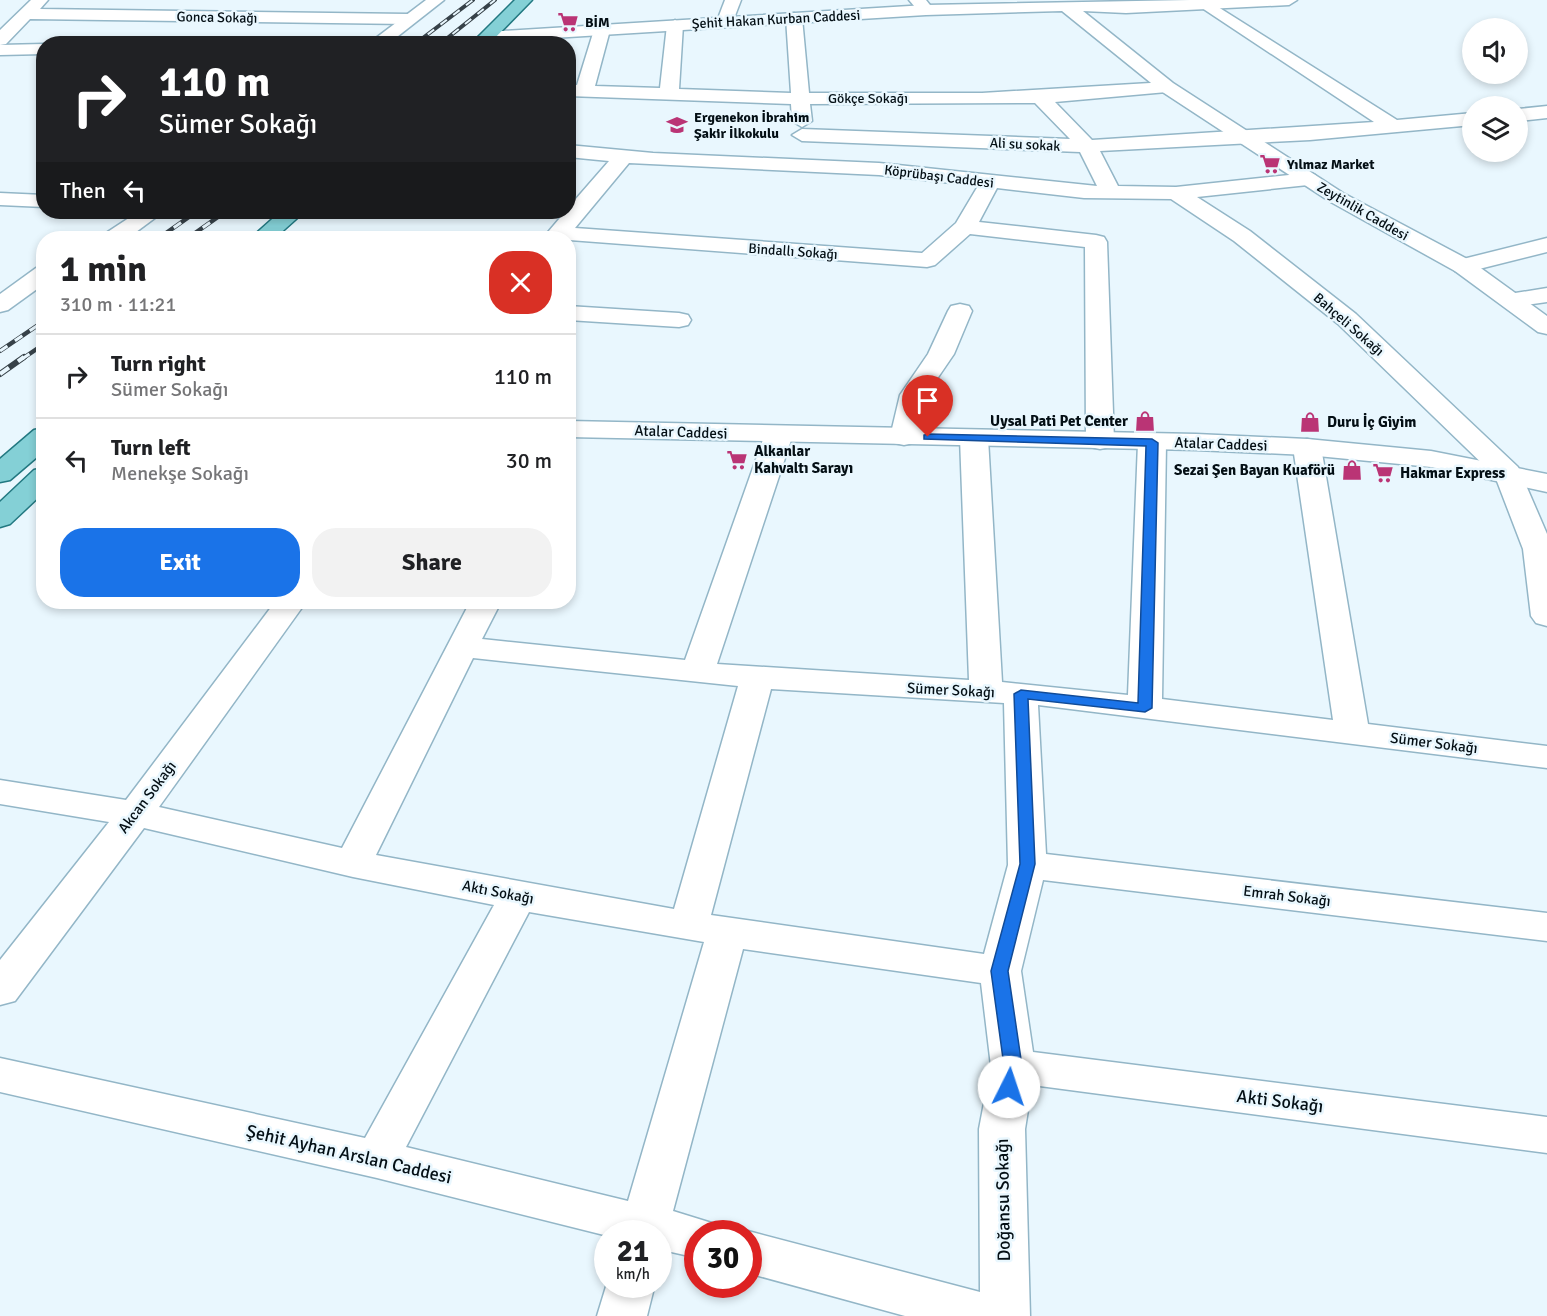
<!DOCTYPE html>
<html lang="en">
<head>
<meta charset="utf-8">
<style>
	body { margin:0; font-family:Signika,sans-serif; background:#f2f2f2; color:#202124; height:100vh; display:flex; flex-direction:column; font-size:22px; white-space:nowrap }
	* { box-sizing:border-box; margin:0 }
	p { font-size:20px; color:#757577 }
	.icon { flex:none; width:33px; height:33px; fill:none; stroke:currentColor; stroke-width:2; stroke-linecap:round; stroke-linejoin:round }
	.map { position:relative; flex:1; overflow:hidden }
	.panel { position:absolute; left:36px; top:231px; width:540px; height:378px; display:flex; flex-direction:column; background:#fff; border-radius:24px; box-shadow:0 3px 9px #0003 }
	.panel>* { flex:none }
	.top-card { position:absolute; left:36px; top:36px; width:540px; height:183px; border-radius:24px; box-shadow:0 3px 9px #0003; background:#202124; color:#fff; overflow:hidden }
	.buttons { position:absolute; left:1462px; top:18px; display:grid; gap:12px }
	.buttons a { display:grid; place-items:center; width:66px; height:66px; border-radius:50%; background:#fff; box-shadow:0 3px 9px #0003; font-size:30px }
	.speed { position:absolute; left:594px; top:1220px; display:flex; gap:12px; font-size:30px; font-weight:700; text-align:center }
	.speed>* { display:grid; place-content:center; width:78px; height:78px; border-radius:50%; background:#fff; box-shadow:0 3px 9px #0003; line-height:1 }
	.speed small { font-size:15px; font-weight:400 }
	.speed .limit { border:9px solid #d22; background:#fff; color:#111 }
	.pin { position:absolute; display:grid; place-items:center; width:51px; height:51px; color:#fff; margin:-62px -26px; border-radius:50% 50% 50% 0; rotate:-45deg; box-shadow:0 0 6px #0007 }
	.pin .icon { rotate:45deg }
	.me { position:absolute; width:66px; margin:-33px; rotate:4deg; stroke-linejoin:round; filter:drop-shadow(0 0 4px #0008) }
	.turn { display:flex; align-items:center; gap:21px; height:126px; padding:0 24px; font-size:27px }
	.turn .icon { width:78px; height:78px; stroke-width:2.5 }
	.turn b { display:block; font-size:42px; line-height:51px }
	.then { display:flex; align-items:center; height:57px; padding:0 24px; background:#0003; gap:12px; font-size:22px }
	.round { display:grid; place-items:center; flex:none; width:63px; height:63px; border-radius:24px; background:#f2f2f2 }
	.summary { display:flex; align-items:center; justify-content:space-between; height:102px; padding:0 24px }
	h1 { font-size:36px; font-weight:700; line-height:45px }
	.cta { display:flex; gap:12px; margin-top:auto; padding:12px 24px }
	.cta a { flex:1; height:69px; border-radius:24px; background:#1a73e8; color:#fff; font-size:24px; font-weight:700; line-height:69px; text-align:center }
	.cta a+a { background:#f2f2f2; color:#202124 }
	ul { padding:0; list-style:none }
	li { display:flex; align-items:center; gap:18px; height:84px; padding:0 24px; border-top:2px solid #e0e0e0 }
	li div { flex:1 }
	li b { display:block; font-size:22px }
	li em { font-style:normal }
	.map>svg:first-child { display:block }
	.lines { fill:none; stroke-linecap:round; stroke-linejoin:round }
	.minor-casing { stroke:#93b6c7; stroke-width:3 }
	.tertiary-casing { stroke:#93b6c7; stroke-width:3 }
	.primary-casing { stroke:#227881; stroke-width:3 }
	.minor { fill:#fff; fill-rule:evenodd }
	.tertiary { fill:#fff; fill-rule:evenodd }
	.primary { fill:#84d0d6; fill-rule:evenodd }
	.rail-far2-casing { stroke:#374249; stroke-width:4 }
	.rail-far1-casing { stroke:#374249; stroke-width:4.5 }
	.rail-casing { stroke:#374249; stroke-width:6 }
	.rail-far2 { stroke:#e9f7fe; stroke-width:2; stroke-dasharray:8; stroke-linecap:butt }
	.rail-far1 { stroke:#e9f7fe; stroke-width:3; stroke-dasharray:9; stroke-linecap:butt }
	.rail { stroke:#e9f7fe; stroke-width:4; stroke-dasharray:11; stroke-linecap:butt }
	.route { fill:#1a73e8; stroke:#114b97; stroke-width:1.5 }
	.labels { text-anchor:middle; stroke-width:5; stroke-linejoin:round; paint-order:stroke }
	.far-street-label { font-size:14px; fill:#040f15; stroke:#e9f7fe }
	.far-poi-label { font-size:14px; font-weight:bold; fill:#040f15; stroke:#e9f7fe; text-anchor:start }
	.poi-label { font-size:15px; font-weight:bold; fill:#040f15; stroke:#e9f7fe; text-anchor:start }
	.street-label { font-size:15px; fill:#040f15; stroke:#e9f7fe }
	.near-street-label { font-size:18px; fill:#040f15; stroke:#e9f7fe }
</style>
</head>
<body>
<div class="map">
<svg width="1547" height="1316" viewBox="0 0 1547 1316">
	<rect width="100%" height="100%" fill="#e9f7fe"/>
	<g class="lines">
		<!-- minor casing -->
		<g class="minor-casing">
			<g id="minor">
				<path d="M 31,0 L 48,0 L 40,9 L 408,14 L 416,19 L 408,24 L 30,19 L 6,44 L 0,45 L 0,30 Z"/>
				<path d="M 725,0 L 741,0 L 733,21 L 725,26 L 717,21 Z"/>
				<path d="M 909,0 L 926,0 L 934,10 L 932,13 L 920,13 Z"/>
				<path d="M 1207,0 L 1397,120 L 1473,113 L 1473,125 L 1310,140 L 1100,151 L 1118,186 L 1176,187 L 1308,173 L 1315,175 L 1318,179 L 1315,183 L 1308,185 L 1197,197 L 1250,231 L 1356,314 L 1518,467 L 1547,534 L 1547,626 L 1536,623 L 1531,616 L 1523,549 L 1495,476 L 1338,324 L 1234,241 L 1171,199 L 1084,198 L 997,188 L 979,222 L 1096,235 L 1104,237 L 1107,242 L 1114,441 L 1110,447 L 1100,449 L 1090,447 L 1086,441 L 1085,247 L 970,234 L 935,265 L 927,267 L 543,238 L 565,212 L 568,212 L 568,208 L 609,161 L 568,157 L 568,145 L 653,153 L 879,163 L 1097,186 L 1080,152 L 802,141 L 792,135 L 802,129 L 1070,139 L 1035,103 L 810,104 L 812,121 L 802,127 L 792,121 L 791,104 L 568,96 L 568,85 L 577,85 L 594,30 L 602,25 L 610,30 L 595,86 L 660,88 L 667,25 L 675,20 L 683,25 L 679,89 L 791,93 L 786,18 L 794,13 L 802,18 L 809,93 L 982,93 L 1167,82 L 1176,87 L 1167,92 L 1055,102 L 1092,140 L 1374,122 L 1196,4 L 1198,1 ZM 629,163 L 879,175 L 978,186 L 956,223 L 922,253 L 575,228 Z"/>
				<path d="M 1547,106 L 1547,118 L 1518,121 L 1518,109 Z"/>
				<path d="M 0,193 L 44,195 L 44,207 L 0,205 Z"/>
				<path d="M 1547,238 L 1547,252 L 1463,273 L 1455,271 L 1452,266 L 1455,261 Z"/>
				<path d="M 1547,288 L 1547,302 L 1511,307 L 1503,305 L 1499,300 L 1503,295 Z"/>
				<path d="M 960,304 L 969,306 L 972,311 L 954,354 L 926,395 L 918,437 L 914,443 L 904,445 L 894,443 L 890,437 L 900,395 L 928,354 L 948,311 L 951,306 Z"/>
				<path d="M 568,306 L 679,313 L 688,315 L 691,320 L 688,325 L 679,327 L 568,320 Z"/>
				<path d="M 779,426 L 789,428 L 793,434 L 717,664 L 969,680 L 960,438 L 964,432 L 974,430 L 984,432 L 988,438 L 1002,682 L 1128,695 L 1138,443 L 1142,437 L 1152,435 L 1162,437 L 1166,443 L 1162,699 L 1333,720 L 1293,447 L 1297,441 L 1307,439 L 1317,441 L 1321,447 L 1368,724 L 1547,746 L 1547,768 L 1038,705 L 1046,854 L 1547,913 L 1547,941 L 1043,880 L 1021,971 L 1033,1052 L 1547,1117 L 1547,1153 L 1032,1085 L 1025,1129 L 1030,1316 L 905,1316 L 748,1273 L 748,1233 L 743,1233 L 748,1231 L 980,1292 L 979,1129 L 991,1066 L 981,983 L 743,949 L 673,1211 L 715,1224 L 720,1233 L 698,1233 L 698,1258 L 658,1249 L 658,1233 L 608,1233 L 608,1236 L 377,1178 L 0,1092 L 0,1058 L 365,1138 L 494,905 L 353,877 L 144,828 L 15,1001 L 0,1005 L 0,960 L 109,822 L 0,804 L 0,780 L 126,800 L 275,602 L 306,602 L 159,807 L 342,848 L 470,602 L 501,602 L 482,639 L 685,660 L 765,434 L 769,428 ZM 473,658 L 738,686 L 674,909 L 376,855 ZM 771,689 L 1004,703 L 1008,865 L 984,954 L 711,915 ZM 529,912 L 704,942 L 628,1201 L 406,1147 Z"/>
				<path d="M 608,1280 L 608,1284 L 655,1284 L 647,1316 L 597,1316 Z"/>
			</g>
		</g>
		<!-- tertiary casing -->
		<g class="tertiary-casing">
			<g id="tertiary">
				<path d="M 426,0 L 444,0 L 388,44 L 368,44 Z"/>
				<path d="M 1190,0 L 1297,0 L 1289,5 L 1126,13 L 1083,11 L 1173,83 L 1343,193 L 1471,261 L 1547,316 L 1547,334 L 1538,332 L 1455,271 L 1329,201 L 1161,91 L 1062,11 L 926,15 L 486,42 L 478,37 L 486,32 L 926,5 Z"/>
				<path d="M 44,44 L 44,54 L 0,55 L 0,45 Z"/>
				<path d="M 138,212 L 163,212 L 128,238 L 103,238 L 106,233 Z"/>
				<path d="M 44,266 L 44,284 L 8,310 L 0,312 L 0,294 L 36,268 Z"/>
				<path d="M 568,421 L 1196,434 L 1307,439 L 1431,451 L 1547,474 L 1547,492 L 1431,467 L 1307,455 L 1196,450 L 568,437 Z"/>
			</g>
		</g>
		<!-- primary casing -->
		<g class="primary-casing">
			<g id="primary">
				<path d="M 515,0 L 532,0 L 489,44 L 471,44 Z"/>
				<path d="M 280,212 L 304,212 L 275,238 L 251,238 Z"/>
				<path d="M 44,428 L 44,451 L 10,480 L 0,482 L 0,459 L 34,430 Z"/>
				<path d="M 44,468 L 44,492 L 10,524 L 0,527 L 0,502 L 34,470 Z"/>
			</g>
		</g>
		<!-- minor -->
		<use href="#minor" class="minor"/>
		<!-- tertiary -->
		<use href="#tertiary" class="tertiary"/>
		<!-- primary -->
		<use href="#primary" class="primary"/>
		<!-- rail-far2 casing -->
		<g class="rail-far2-casing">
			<g id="rail-far2">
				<path d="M 415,44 L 473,0"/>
				<path d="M 440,44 L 495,0"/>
			</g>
		</g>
		<!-- rail-far1 casing -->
		<g class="rail-far1-casing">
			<g id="rail-far1">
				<path d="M 159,238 L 196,212"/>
				<path d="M 188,238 L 225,212"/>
				<path d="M 0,351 L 44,321"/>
				<path d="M 22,359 L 44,344"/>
			</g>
		</g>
		<!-- rail casing -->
		<g class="rail-casing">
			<path id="rail" d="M 0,374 L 24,357"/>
		</g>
		<!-- rail-far2 -->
		<use href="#rail-far2" class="rail-far2"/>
		<!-- rail-far1 -->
		<use href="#rail-far1" class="rail-far1"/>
		<!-- rail -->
		<use href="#rail" class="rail"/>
	</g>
	<!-- route -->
	<path class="route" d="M 928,434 L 1152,439 L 1158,443 L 1152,708 L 1145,712 L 1028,699 L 1035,864 L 1008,971 L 1022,1066 L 1016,1092 L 1003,1092 L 1000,1087 L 1004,1066 L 991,971 L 1020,864 L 1014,694 L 1021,690 L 1138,703 L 1146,446 L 924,439 L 924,435 Z"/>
	<!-- icons -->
	<defs>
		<g id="supermarket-bare" transform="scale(1.62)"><path d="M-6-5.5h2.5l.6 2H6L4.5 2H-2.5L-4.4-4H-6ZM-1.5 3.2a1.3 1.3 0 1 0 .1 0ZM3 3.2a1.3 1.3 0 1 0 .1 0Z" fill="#ba3475" stroke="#e9f7fe" stroke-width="2.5" paint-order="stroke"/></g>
		<g id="school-bare" transform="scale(1.62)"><path d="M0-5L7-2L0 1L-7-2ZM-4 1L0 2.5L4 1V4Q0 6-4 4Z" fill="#ba3475" stroke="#e9f7fe" stroke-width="2.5" paint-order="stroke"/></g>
		<g id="shop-bare" transform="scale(1.62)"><path d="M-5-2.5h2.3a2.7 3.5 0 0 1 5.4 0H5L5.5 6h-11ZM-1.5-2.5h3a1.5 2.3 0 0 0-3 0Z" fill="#ba3475" stroke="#e9f7fe" stroke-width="2.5" paint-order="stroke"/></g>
	</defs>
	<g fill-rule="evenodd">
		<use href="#supermarket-bare" x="568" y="22"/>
		<use href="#school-bare" x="677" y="125"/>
		<use href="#supermarket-bare" x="1270" y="164"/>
		<use href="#shop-bare" x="1145" y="421"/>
		<use href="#shop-bare" x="1310" y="422"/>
		<use href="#supermarket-bare" x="737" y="460"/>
		<use href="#shop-bare" x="1352" y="470"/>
		<use href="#supermarket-bare" x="1383" y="473"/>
	</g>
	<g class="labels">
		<!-- far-street labels -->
		<g class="far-street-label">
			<text transform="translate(217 17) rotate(1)" y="5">Gonca Sokağı</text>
			<text transform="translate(776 19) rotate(-3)" y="5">Şehit Hakan Kurban Caddesi</text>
			<text x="868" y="103">Gökçe Sokağı</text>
			<text transform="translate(1025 144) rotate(3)" y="5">Ali su sokak</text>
			<text transform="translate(939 176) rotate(7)" y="5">Köprübaşı Caddesi</text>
			<text transform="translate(1363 211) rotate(30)" y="5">Zeytinlik Caddesi</text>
			<text transform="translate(793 251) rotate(4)" y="5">Bindallı Sokağı</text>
			<text transform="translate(1349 324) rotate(41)" y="5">Bahçeli Sokağı</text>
		</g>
		<!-- far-poi labels -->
		<g class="far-poi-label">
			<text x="585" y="27">BİM</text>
			<text x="694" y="122">Ergenekon İbrahim<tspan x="694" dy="16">Şakir İlkokulu</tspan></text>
			<text x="1287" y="169">Yılmaz Market</text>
		</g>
		<!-- poi labels -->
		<g class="poi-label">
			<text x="1128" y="426" text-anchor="end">Uysal Pati Pet Center</text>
			<text x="1327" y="427">Duru İç Giyim</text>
			<text x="754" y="456">Alkanlar<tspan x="754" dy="17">Kahvaltı Sarayı</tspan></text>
			<text x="1335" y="475" text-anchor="end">Sezai Şen Bayan Kuaförü</text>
			<text x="1400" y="478">Hakmar Express</text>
		</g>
		<!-- street labels -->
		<g class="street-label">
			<text transform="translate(681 432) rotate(2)" y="5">Atalar Caddesi</text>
			<text transform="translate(1221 444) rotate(2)" y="5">Atalar Caddesi</text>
			<text transform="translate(951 690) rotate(3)" y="5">Sümer Sokağı</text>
			<text transform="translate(1434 743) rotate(7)" y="5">Sümer Sokağı</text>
			<text transform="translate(147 797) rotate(-53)" y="5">Akcan Sokağı</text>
			<text transform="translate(498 892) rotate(11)" y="5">Aktı Sokağı</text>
			<text transform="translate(1287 896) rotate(7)" y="5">Emrah Sokağı</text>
		</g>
		<!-- near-street labels -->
		<g class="near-street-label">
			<text transform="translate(1280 1101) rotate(7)" y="6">Akti Sokağı</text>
			<text transform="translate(349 1154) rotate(13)" y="6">Şehit Ayhan Arslan Caddesi</text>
			<text transform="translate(1003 1200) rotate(-91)" y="6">Doğansu Sokağı</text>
		</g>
	</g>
</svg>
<div class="buttons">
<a><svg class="icon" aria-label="sound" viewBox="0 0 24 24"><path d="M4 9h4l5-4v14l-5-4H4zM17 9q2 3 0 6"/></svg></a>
<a><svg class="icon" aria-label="layers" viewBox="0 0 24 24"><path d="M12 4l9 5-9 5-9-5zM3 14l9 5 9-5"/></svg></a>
</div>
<div class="speed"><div>21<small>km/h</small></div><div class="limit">30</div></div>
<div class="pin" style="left:928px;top:437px;background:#d93025"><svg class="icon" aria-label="arrive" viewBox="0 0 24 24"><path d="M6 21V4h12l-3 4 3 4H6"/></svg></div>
<svg class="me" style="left:1009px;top:1087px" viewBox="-20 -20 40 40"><circle r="19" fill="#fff"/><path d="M0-13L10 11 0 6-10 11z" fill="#1a73e8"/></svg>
<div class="top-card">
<div class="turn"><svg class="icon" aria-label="right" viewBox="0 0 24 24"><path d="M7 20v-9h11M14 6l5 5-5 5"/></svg><div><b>110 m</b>Sümer Sokağı</div></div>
<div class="then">Then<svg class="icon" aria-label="left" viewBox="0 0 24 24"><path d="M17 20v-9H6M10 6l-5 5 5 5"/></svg></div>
</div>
<section class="panel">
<div class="summary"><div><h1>1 min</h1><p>310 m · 11:21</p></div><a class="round" style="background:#d93025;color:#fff"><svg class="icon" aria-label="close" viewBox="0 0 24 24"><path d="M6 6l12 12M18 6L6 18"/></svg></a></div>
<ul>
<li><svg class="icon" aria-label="right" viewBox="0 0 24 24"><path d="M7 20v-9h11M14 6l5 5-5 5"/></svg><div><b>Turn right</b><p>Sümer Sokağı</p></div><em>110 m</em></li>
<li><svg class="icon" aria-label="left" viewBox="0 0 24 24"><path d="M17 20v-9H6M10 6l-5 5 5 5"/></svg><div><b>Turn left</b><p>Menekşe Sokağı</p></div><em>30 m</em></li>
</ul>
<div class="cta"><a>Exit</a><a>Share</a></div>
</section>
</div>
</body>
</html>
